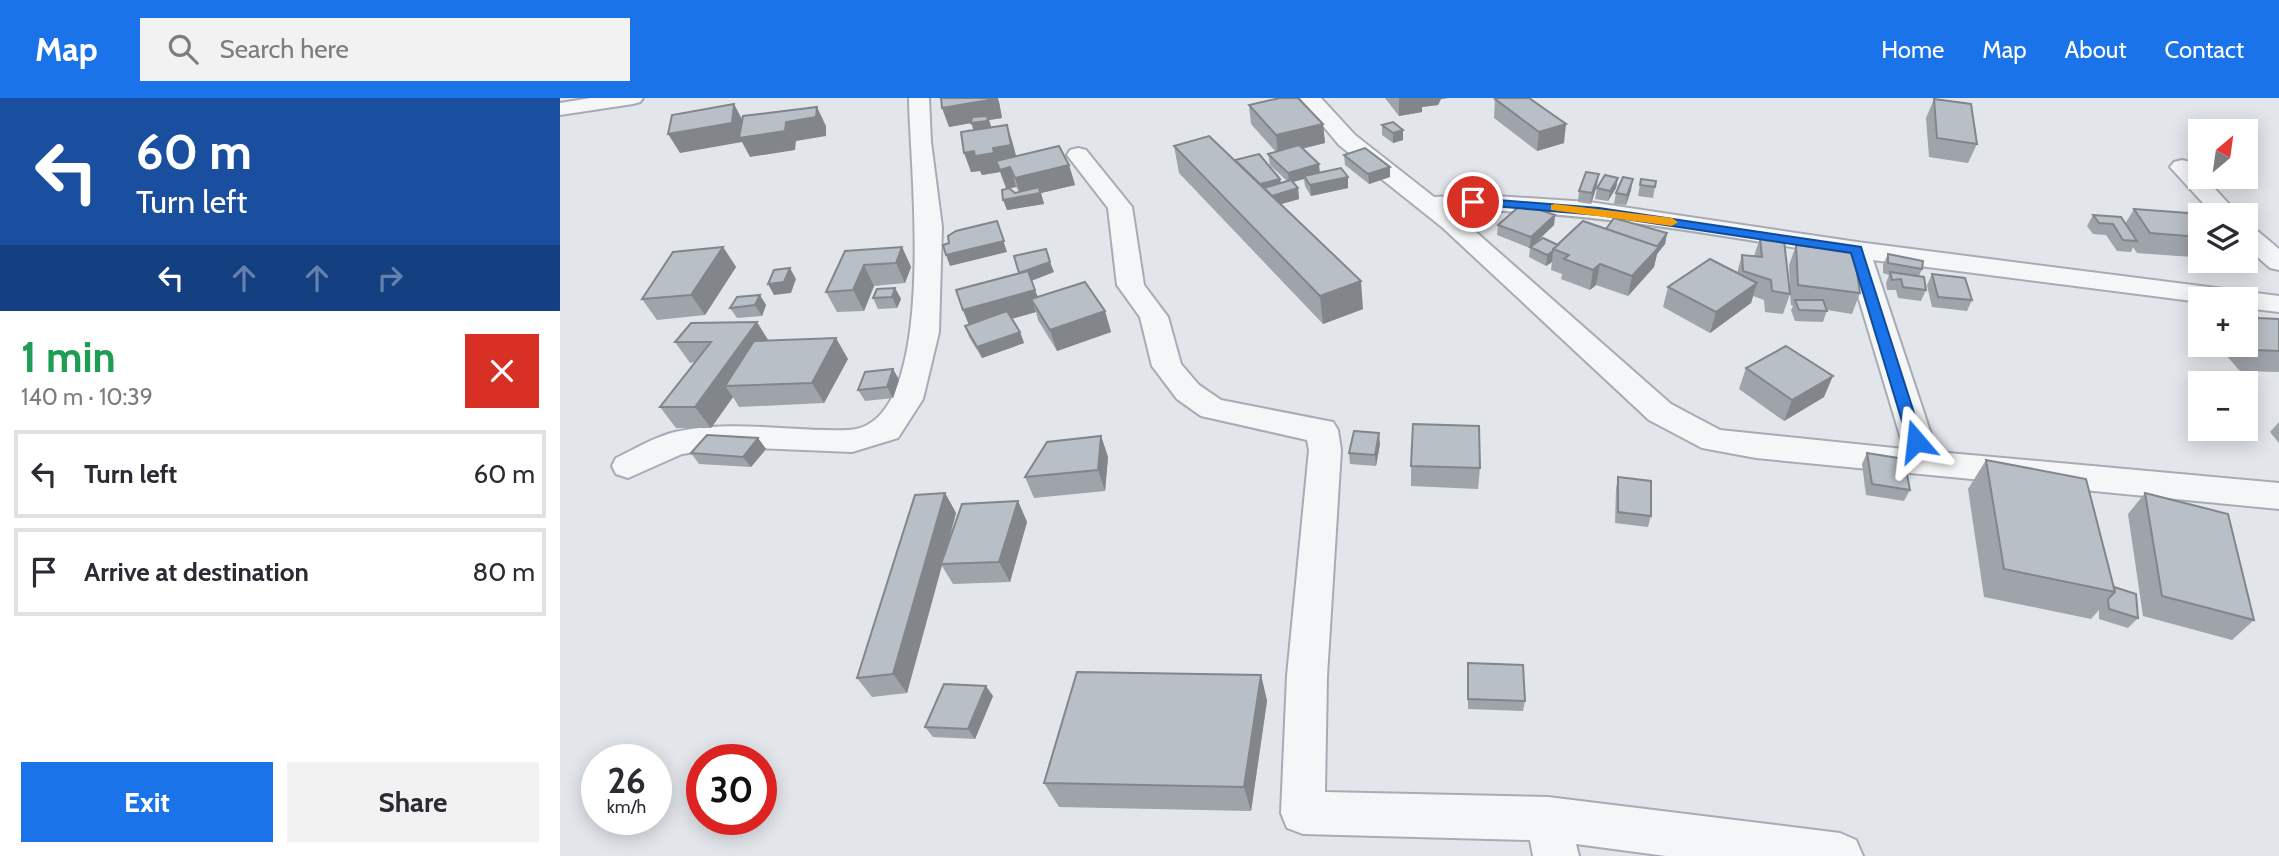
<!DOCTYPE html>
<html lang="en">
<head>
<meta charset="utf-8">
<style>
	body { margin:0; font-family:Cabin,sans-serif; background:#f2f2f3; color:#2b2b33; height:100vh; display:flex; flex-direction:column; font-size:26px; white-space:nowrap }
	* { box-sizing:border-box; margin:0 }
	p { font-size:23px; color:#7c7c81 }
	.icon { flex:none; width:38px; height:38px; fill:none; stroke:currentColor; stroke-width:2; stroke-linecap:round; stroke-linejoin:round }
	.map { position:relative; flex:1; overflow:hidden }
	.details { display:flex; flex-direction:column; background:#fff; width:560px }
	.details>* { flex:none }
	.guide { background:#1a4fa0; color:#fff; overflow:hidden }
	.needle { width:46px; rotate:29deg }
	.fabs { position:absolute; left:1628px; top:21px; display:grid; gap:14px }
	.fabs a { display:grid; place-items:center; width:70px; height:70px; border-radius:0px; background:#fff; box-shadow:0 4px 18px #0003; font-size:35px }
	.speed { position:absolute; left:21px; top:646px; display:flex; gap:14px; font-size:35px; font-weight:700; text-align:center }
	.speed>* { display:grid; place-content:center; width:91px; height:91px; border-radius:50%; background:#fff; box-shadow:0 4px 18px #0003; line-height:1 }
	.speed small { font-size:18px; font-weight:400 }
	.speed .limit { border:10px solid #d22; background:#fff; color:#111 }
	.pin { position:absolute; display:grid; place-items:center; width:60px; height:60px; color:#fff; margin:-30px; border:4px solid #fff; border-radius:50%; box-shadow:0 2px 7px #0007 }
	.me { position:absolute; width:77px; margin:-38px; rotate:343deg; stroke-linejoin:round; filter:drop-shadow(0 0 5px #0008) }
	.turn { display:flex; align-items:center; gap:24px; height:147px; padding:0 21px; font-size:32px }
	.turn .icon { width:91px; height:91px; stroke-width:2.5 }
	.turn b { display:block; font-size:49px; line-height:60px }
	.lanes { display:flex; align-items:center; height:66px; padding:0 21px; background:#0003; justify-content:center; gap:35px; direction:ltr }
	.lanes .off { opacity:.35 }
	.round { display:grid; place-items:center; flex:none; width:74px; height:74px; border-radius:0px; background:#f2f2f3 }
	.overview { display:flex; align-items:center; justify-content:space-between; height:119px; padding:0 21px }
	h1 { font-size:42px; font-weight:700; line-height:52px; color:#1e9e55 }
	.primary-button { display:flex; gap:14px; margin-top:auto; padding:14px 21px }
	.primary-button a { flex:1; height:80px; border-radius:0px; background:#1a73e8; color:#fff; font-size:28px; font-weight:700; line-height:80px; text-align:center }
	.primary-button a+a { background:#f2f2f3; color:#2b2b33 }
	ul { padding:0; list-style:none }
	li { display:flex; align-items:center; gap:21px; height:88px; margin:0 14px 10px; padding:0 7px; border:4px solid #e1e1e2; border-radius:0px }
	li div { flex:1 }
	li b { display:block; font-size:26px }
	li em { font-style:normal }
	header { display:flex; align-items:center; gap:42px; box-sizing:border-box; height:98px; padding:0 35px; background:#1a73e8; color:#fff }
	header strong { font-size:33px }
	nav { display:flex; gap:38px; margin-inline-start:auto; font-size:24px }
	.search { width:490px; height:63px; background:#f2f2f3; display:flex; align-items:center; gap:18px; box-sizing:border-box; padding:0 24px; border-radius:0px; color:#7c7c81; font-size:26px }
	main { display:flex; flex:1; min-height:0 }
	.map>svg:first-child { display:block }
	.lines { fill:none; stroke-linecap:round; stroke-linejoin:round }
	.street-casing { stroke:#a7acb4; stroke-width:4 }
	.street { fill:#f5f6f8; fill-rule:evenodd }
	.wall { fill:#9fa4aa; fill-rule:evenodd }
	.shaded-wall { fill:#82868b }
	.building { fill:#b9bfc6; stroke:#82868b; stroke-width:2 }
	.route { fill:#1a73e8; stroke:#114b97; stroke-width:2 }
	.slow { fill:#f59e0b }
</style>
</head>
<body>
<header>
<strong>Map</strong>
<div class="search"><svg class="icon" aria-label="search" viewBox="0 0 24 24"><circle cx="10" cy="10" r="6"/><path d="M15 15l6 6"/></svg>Search here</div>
<nav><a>Home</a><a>Map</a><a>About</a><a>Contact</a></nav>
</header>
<main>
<section class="details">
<div class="guide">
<div class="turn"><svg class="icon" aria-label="left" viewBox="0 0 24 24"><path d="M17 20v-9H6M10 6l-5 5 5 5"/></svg><div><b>60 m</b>Turn left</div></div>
<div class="lanes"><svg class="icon" aria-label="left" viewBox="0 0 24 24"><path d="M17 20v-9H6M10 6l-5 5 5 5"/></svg><svg class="icon off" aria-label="ahead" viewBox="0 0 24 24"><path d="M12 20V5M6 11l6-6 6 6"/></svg><svg class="icon off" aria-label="ahead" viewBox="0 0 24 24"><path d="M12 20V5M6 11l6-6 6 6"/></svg><svg class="icon off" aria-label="right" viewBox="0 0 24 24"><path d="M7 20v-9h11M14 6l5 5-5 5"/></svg></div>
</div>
<div class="overview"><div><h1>1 min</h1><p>140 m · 10:39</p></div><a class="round" style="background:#d93025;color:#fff"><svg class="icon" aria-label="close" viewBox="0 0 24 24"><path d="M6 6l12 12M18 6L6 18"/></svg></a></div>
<ul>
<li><svg class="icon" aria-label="left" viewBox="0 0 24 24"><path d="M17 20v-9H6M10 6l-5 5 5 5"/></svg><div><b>Turn left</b></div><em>60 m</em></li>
<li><svg class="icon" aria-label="arrive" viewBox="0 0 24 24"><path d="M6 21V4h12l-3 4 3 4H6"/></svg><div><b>Arrive at destination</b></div><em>80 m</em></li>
</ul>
<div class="primary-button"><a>Exit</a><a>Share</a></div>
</section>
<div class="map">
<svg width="1719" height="758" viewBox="0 0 1719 758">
	<rect width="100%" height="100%" fill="#e2e5ea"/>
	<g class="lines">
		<!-- street casing -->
		<g class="street-casing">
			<g id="street">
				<path d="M 31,0 L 83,0 L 80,4 L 73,6 L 0,17 L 0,5 Z"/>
				<path d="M 349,0 L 369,0 L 371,44 L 382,129 L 379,234 L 363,301 L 338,340 L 292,354 L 170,349 L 122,356 L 68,380 L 56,376 L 52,368 L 56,360 C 75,351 94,339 115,334 C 173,321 230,334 289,332 C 382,327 349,62 349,0 Z"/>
				<path d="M 740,0 L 761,0 L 795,37 L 874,99 L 921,97 L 1029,104 L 1297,144 L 1719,198 L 1719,214 L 1685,210 L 1685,201 L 1640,201 L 1640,204 L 1313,162 L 1377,354 L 1719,385 L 1719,411 L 1196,360 L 1142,350 L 1089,322 L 883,130 L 779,47 ZM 921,112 C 1044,116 1164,138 1286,158 L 1344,351 L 1160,332 L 1111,306 L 892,113 Z"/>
				<path d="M 518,50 L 526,52 L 572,109 L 584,187 L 608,219 L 621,266 L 639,287 L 661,302 L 773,324 L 778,332 L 781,352 L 767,578 L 765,694 L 988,699 L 1280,735 L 1296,742 L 1303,758 L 1106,758 L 1016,746 L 1019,758 L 973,758 L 970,742 L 743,736 L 727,730 L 721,715 L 727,578 L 749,352 L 747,342 L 641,318 L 617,301 L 592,268 L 580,219 L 557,187 L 548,110 L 507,57 L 510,52 Z"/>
				<path d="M 1622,62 L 1630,64 L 1640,74 L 1640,79 L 1644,79 L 1679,117 L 1654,117 L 1610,69 L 1614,64 Z"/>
				<path d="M 1685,127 L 1694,130 L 1719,151 L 1719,172 L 1710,170 L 1685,148 Z"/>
			</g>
		</g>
		<!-- street -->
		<use href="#street" class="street"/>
	</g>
	<!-- wall -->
	<g class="wall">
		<path d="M 825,0 L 888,0 L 881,1 L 878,7 L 862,9 L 862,14 L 839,18 Z"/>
		<path d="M 935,1 L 1004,45 L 977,53 L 934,20 Z"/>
		<path d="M 1374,1 L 1417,46 L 1408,65 L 1369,59 L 1366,20 Z"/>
		<path d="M 439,4 L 442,20 L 429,22 L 431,29 L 447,27 L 456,58 L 509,67 L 515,87 L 481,95 L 484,106 L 447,112 L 446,91 L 440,74 L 422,77 L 420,73 L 411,74 L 414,32 L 411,25 L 389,29 ZM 456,89 L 459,94 L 455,95 L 450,90 Z"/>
		<path d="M 689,7 L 763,26 L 765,45 L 742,51 L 760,75 L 788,90 L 751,98 L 745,88 L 744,81 L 733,84 L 738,90 L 739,101 L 721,106 L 803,211 L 763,226 L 619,75 L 614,48 L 675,62 L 720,81 L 721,85 L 727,83 L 710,67 L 708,56 L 716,54 L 691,26 Z"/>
		<path d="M 822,27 L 843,32 L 843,42 L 833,45 L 822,37 Z"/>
		<path d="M 784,57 L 830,69 L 830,79 L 809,86 L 785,67 Z"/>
		<path d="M 1058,80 L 1056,90 L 1048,103 L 1035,101 L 1037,90 Z"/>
		<path d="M 1081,81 L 1096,83 L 1093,100 L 1078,98 Z"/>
		<path d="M 1037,87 L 1031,106 L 1018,104 L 1019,93 Z"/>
		<path d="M 1071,92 L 1066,107 L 1054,106 L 1056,95 Z"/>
		<path d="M 1574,111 L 1640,131 L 1640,148 L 1632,159 L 1577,155 L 1573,149 L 1571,154 L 1557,153 L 1546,137 L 1533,136 L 1527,128 L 1533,117 L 1565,126 Z"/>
		<path d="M 995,117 L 994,127 L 974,146 L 998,147 L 1046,131 L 1107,135 L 1105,146 L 1097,156 L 1094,169 L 1068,198 L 1036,187 L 1030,192 L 1001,181 L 1002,176 L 991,172 L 992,164 L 986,168 L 969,159 L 970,150 L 937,137 L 938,127 Z"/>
		<path d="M 1200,140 L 1230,193 L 1229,167 L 1236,147 L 1300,195 L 1292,216 L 1267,212 L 1263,224 L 1235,223 L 1231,212 L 1233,208 L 1231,207 L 1230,196 L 1223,216 L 1205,214 L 1204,202 L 1193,198 L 1191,205 L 1150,235 L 1103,209 L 1108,189 L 1177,175 L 1182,157 L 1194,158 Z"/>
		<path d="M 163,149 L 176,169 L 145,217 L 97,222 L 82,201 Z"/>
		<path d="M 342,149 L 351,169 L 345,185 L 314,188 L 304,213 L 277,214 L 266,194 L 285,153 Z"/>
		<path d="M 1328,156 L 1362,171 L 1359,178 L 1366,192 L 1361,203 L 1338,200 L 1336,192 L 1327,192 L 1326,185 L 1329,177 L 1323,175 L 1323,167 Z"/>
		<path d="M 494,174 L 471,183 L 478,199 L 545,213 L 551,234 L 497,253 L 478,222 L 476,214 L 452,221 L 460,234 L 464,245 L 422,260 L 409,239 L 405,228 L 409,227 L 403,212 L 396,192 Z"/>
		<path d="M 1372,176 L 1412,202 L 1407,213 L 1372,209 L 1367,187 Z"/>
		<path d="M 335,190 L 341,201 L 337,210 L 318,211 L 313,200 Z"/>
		<path d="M 177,199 L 206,207 L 202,218 L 177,220 L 170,210 Z"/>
		<path d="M 1685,212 L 1698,220 L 1719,221 L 1719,274 L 1680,273 L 1657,247 L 1685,247 Z"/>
		<path d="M 209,243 L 288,261 L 264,305 L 179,309 L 173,299 L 151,330 L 116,330 L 100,309 L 135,264 L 130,265 L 115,244 Z"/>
		<path d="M 1186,270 L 1264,299 L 1224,323 L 1179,291 Z"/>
		<path d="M 333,271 L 339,282 L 333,300 L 305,303 L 298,292 Z"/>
		<path d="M 1719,324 L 1719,345 L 1710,334 Z"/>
		<path d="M 541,338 L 548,359 L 545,393 L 474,400 L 465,379 Z"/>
		<path d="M 198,340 L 206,351 L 191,369 L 139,366 L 131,355 Z"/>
		<path d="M 820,346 L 816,368 L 790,366 L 789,355 Z"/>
		<path d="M 1307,355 L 1350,392 L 1344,403 L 1306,397 L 1302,366 Z"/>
		<path d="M 1426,362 L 1554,489 L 1578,520 L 1568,530 L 1539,521 L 1539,512 L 1531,521 L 1424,499 L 1408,391 Z"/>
		<path d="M 851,368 L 920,370 L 918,391 L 851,388 Z"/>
		<path d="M 1058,379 L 1091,418 L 1088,429 L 1055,425 L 1056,390 Z"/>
		<path d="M 385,395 L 396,415 L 387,450 L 458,403 L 467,424 L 450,484 L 393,486 L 382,468 L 347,595 L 312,599 L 297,580 Z"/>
		<path d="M 1585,395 L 1694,522 L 1672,542 L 1583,518 L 1568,416 Z"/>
		<path d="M 908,565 L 965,603 L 963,613 L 908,611 Z"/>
		<path d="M 701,577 L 707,603 L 691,713 L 499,709 L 484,685 Z"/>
		<path d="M 433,598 L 415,641 L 373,639 L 365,629 Z"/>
	</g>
	<!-- shaded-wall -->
	<g class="shaded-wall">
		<path d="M 435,0 L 438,0 L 439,4 L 442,20 L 429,22 L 431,28 L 431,33 L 415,35 L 411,25 L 389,29 L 382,10 Z"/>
		<path d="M 839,0 L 888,0 L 881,1 L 878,7 L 862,9 L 862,14 L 839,18 Z"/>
		<path d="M 174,6 L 184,25 L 226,24 L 257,9 L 266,28 L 266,38 L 236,43 L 235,52 L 190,59 L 182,44 L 120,55 L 108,36 Z"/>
		<path d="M 763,26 L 765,45 L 718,56 L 716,37 Z"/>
		<path d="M 1006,26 L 1004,45 L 977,53 L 979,34 Z"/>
		<path d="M 447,27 L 453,46 L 458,66 L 450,69 L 456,89 L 447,91 L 436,63 L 440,74 L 422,77 L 420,73 L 411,74 L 404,55 L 433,50 Z"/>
		<path d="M 843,32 L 843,42 L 833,45 L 833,35 Z"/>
		<path d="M 759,66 L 760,76 L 744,78 L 744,81 L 729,85 L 728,75 Z"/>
		<path d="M 509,67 L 515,87 L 481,95 L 484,106 L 447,112 L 443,102 L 461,98 L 455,80 Z"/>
		<path d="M 830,69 L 830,79 L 809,86 L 808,76 Z"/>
		<path d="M 1039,76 L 1037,87 L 1031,106 L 1032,95 Z"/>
		<path d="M 788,79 L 788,90 L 751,98 L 750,87 Z"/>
		<path d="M 1058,80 L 1056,90 L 1048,103 L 1050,93 Z"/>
		<path d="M 720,81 L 722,91 L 707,95 L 695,88 Z"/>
		<path d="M 1073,81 L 1071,92 L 1066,107 L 1067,97 Z"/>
		<path d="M 738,90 L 739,101 L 711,109 L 710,98 Z"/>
		<path d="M 995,117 L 994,127 L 970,150 L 971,139 Z"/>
		<path d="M 437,123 L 447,154 L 390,168 L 386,157 Z"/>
		<path d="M 1107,135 L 1105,146 L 1097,156 L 1094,169 L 1068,198 L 1072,178 Z"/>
		<path d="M 163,149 L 176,169 L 145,217 L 131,197 Z"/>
		<path d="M 342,149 L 351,169 L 345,185 L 336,165 Z"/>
		<path d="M 993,153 L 992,164 L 986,168 L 987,157 Z"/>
		<path d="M 490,164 L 494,174 L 463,186 L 459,175 Z"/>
		<path d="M 1040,166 L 1036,187 L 1030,192 L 1033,172 Z"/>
		<path d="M 304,167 L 314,188 L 304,213 L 293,192 Z"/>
		<path d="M 230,170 L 236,181 L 231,195 L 214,197 L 208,186 Z"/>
		<path d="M 801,183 L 803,211 L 763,226 L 760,198 Z"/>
		<path d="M 1197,185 L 1191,205 L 1150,235 L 1156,214 Z"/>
		<path d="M 335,190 L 341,201 L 337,210 L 332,199 Z"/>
		<path d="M 475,192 L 482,212 L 471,201 L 476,214 L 411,232 L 403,212 Z"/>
		<path d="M 200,197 L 206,207 L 202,218 L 195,207 Z"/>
		<path d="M 545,213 L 551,234 L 497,253 L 490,232 Z"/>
		<path d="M 197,224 L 210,245 L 165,288 L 173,299 L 151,330 L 135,309 Z"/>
		<path d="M 460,234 L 464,245 L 422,260 L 417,249 Z"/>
		<path d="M 276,240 L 288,261 L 264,305 L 252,285 Z"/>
		<path d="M 333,271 L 339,282 L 333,300 L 327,289 Z"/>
		<path d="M 1273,278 L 1264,299 L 1224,323 L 1232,302 Z"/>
		<path d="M 819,335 L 820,346 L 816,368 L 815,357 Z"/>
		<path d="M 541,338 L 548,359 L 545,393 L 538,372 Z"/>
		<path d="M 198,340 L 206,351 L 191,369 L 183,359 Z"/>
		<path d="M 385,395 L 396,415 L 347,595 L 333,576 Z"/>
		<path d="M 458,403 L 467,424 L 450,484 L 439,464 Z"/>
		<path d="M 701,577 L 707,603 L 691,713 L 684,689 Z"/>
		<path d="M 426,588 L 433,598 L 415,641 L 408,631 Z"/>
	</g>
	<!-- building -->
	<g class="building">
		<path d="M 381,0 L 435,0 L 435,1 L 382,10 Z"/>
		<path d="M 720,0 L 738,0 L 763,26 L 716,37 L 689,7 Z"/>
		<path d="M 938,0 L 969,0 L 1006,26 L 979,34 L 935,1 Z"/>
		<path d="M 1374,1 L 1411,6 L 1417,46 L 1377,40 Z"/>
		<path d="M 174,6 L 172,25 L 108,36 L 112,17 Z"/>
		<path d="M 257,9 L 256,19 L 226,24 L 225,33 L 179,40 L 183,18 Z"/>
		<path d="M 428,18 L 427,23 L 411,25 L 412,19 Z"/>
		<path d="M 833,24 L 843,32 L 833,35 L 822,27 Z"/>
		<path d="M 447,27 L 451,47 L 433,50 L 434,55 L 415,58 L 414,53 L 404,55 L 401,34 Z"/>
		<path d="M 649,38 L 801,183 L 760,198 L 614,48 Z"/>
		<path d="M 739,47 L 759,66 L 728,75 L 708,56 Z"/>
		<path d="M 499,48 L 509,67 L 455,80 L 450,69 L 440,72 L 436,63 Z"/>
		<path d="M 805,50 L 830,69 L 808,76 L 784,57 Z"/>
		<path d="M 699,56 L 720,81 L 700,86 L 675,62 Z"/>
		<path d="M 781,70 L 788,79 L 750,87 L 744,78 Z"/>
		<path d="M 1026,74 L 1039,76 L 1032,95 L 1019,93 Z"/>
		<path d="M 1045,77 L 1058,80 L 1050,93 L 1037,90 Z"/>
		<path d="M 1063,79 L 1073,81 L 1067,97 L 1056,95 Z"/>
		<path d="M 1081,81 L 1096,83 L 1095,89 L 1080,87 Z"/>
		<path d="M 731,82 L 738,90 L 712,98 L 704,90 Z"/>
		<path d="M 479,89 L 480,95 L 443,102 L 442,92 L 449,90 L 455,95 Z"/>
		<path d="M 962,106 L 995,117 L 971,139 L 938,127 Z"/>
		<path d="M 1574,111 L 1628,115 L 1640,131 L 1640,139 L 1590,135 Z"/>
		<path d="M 1533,117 L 1561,119 L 1577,143 L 1563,142 L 1553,126 L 1539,125 Z"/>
		<path d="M 1054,120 L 1107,135 L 1097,149 L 1046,131 Z"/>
		<path d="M 437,123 L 444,143 L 386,157 L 383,147 L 389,145 L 388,138 L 396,133 Z"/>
		<path d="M 1023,123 L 1099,149 L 1072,178 L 1040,166 L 1033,172 L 1004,161 L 1009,157 L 993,151 Z"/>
		<path d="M 983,140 L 998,147 L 993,151 L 993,153 L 987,157 L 970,149 Z"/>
		<path d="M 1200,140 L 1224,142 L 1230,196 L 1212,193 L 1211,182 L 1183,173 L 1182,157 L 1202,159 Z"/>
		<path d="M 1236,147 L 1294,154 L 1300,195 L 1238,187 Z"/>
		<path d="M 163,149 L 131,197 L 82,201 L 113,154 Z"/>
		<path d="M 342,149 L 336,165 L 304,167 L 293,192 L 266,194 L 285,153 Z"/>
		<path d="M 486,151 L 490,164 L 459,175 L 454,158 Z"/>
		<path d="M 1328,156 L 1363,163 L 1362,171 L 1328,165 Z"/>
		<path d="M 1150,161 L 1197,185 L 1156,214 L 1108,189 Z"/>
		<path d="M 230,170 L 224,184 L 208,186 L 214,172 Z"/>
		<path d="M 468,173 L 475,192 L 403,212 L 396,192 Z"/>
		<path d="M 1330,174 L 1364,179 L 1366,192 L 1343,189 L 1341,181 L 1332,182 Z"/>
		<path d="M 1372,176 L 1405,180 L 1412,202 L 1378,199 Z"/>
		<path d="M 525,184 L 545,213 L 490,232 L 471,201 Z"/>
		<path d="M 335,190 L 332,199 L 313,200 L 317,191 Z"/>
		<path d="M 200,197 L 195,207 L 170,210 L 177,199 Z"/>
		<path d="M 1235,202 L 1263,202 L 1267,213 L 1239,212 Z"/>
		<path d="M 1685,212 L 1694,212 L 1698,220 L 1719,221 L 1719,253 L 1697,252 L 1685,240 Z"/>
		<path d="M 447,213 L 460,234 L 417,249 L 405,228 Z"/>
		<path d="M 197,224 L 135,309 L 100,309 L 151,244 L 115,244 L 131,225 Z"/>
		<path d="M 276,240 L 252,285 L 165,288 L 194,243 Z"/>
		<path d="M 1226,248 L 1273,278 L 1232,302 L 1186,270 Z"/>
		<path d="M 333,271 L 327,289 L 298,292 L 305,274 Z"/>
		<path d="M 853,326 L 919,328 L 920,370 L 851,368 Z"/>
		<path d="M 794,333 L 819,335 L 815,357 L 789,355 Z"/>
		<path d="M 147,337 L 198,340 L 183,359 L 131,355 Z"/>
		<path d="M 541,338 L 538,372 L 465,379 L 487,344 Z"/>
		<path d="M 1307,355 L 1344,361 L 1350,392 L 1312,386 Z"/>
		<path d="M 1426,362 L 1526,381 L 1555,494 L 1444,471 Z"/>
		<path d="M 1058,379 L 1091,383 L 1091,418 L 1058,414 Z"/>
		<path d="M 385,395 L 333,576 L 297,580 L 355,397 Z"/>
		<path d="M 1585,395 L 1668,416 L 1694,522 L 1602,498 Z"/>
		<path d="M 458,403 L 439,464 L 381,466 L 402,406 Z"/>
		<path d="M 1554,489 L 1576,496 L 1578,520 L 1549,511 L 1548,501 L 1555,494 Z"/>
		<path d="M 908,565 L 963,567 L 965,603 L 908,601 Z"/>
		<path d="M 517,574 L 701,577 L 684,689 L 484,685 Z"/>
		<path d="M 384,586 L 426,588 L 408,631 L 365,629 Z"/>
	</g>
	<!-- route -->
	<path class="route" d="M 913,100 L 1039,110 L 1301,149 L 1363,343 L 1356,349 L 1348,343 L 1291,155 L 1039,117 L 909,106 L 909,101 Z"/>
	<!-- slow -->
	<path class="slow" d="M 995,106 L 1112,120 L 1118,124 L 1112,128 L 991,112 L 991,107 Z"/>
</svg>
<div class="fabs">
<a><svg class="needle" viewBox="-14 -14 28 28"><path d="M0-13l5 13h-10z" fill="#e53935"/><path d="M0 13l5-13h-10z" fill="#7c7c81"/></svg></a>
<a><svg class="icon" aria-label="layers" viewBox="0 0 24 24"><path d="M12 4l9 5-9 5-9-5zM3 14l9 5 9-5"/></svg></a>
<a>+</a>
<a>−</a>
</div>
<div class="speed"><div>26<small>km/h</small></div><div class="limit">30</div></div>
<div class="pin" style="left:913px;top:104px;background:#d93025"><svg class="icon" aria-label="arrive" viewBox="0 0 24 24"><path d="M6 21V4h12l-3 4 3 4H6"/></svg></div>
<svg class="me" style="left:1356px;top:343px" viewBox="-20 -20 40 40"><path d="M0-17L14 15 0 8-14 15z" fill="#1a73e8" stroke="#fff" stroke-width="4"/></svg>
</div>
</main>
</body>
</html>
